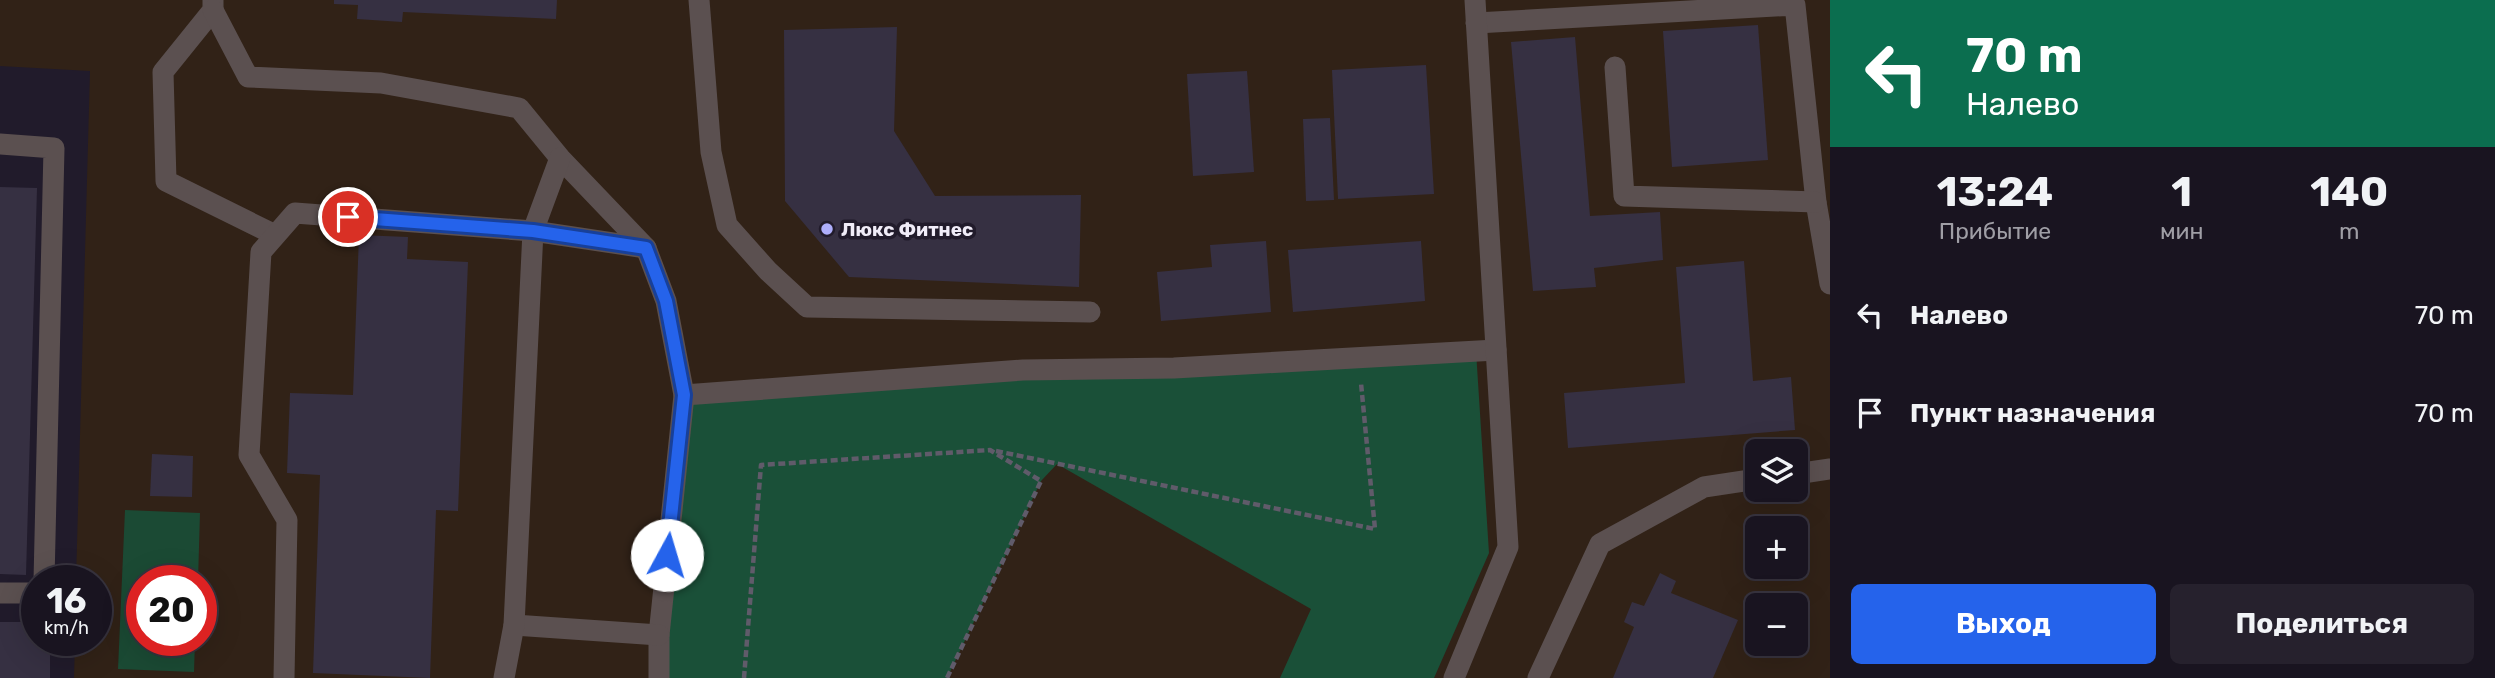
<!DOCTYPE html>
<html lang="ru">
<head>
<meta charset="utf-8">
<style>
	body { margin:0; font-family:Rubik,sans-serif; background:#26212d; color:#f1f3f6; height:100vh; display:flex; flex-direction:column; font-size:26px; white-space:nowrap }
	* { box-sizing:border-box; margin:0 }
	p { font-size:23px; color:#9f9ea5 }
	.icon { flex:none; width:38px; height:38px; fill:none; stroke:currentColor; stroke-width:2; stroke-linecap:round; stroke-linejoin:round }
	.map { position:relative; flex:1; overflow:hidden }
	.drawer { display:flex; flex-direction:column; background:#191420; width:665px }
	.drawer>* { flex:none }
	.guide { background:#0b6e4f; color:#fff; overflow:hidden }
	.buttons { position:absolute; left:1745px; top:439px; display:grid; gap:14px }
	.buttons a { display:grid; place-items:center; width:63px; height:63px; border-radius:10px; background:#191420; box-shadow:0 7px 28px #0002,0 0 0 2px #37333e; font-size:35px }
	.speed { position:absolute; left:21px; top:565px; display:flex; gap:14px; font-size:35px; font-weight:700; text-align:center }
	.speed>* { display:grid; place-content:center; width:91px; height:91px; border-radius:50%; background:#191420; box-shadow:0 7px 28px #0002,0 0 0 2px #37333e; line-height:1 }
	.speed small { font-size:18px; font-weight:400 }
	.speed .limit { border:10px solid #d22; background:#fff; color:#111 }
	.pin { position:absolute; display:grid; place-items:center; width:60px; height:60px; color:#fff; margin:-30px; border:4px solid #fff; border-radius:50%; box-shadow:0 2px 7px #0007 }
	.me { position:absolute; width:77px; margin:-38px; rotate:6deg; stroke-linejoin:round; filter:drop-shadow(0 0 5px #0008) }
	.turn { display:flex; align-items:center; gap:24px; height:147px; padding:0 21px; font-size:32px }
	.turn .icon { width:91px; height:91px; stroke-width:2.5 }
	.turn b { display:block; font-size:49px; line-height:60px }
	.eta { display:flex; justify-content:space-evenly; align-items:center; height:119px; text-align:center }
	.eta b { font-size:42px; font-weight:700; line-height:49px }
	.action { display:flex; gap:14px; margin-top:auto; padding:14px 21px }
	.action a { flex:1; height:80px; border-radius:10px; background:#2563eb; color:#fff; font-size:28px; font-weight:700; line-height:80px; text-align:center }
	.action a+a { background:#26212d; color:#f1f3f6 }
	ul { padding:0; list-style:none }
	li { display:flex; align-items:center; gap:21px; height:98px; padding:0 21px }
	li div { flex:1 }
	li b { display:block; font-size:26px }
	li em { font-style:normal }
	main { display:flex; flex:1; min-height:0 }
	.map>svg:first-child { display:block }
	.medical { fill:#312217; fill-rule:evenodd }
	.green { fill:#1b4a34 }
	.forest { fill:#1a5038 }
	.building { fill:#363042 }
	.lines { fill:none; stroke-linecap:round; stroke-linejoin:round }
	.path { stroke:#605b6a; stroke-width:4.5; stroke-dasharray:7 3.5; stroke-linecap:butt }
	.minor { stroke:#5b5050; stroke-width:21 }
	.route-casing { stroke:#184099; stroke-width:18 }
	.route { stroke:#2563eb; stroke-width:12 }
	.poi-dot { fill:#aeaefb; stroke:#211b2b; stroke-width:2.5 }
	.labels { text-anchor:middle; stroke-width:7; stroke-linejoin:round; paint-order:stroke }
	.poi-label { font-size:19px; font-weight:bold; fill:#f0ecf8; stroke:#211b2b; text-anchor:start }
</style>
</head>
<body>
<main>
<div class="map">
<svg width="1830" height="678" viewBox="0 0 1830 678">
	<rect width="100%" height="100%" fill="#211b2b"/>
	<!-- medical -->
	<path class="medical" d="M 0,0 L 1830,0 L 1830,678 L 74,678 L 75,641 L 96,640 L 96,581 L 76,581 L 90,71 L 0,66 ZM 1757,452 L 1796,452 L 1796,490 L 1757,490 ZM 1757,528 L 1796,528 L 1796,567 L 1757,567 ZM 142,581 L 201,581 L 201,640 L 142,640 ZM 1757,606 L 1796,606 L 1796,644 L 1757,644 Z"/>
	<!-- green -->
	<path class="green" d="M 125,510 L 200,513 L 198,581 L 142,581 L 142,640 L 195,641 L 194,672 L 118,669 Z"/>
	<!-- forest -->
	<path class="forest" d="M 1476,351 L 1489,553 L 1434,678 L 1280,678 L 1311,609 L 1057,464 L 1041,481 L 947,678 L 659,678 L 684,395 Z"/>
	<!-- building -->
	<g class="building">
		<path d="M 334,0 L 557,0 L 556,19 L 403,12 L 402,22 L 357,19 L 358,5 L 334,4 Z"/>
		<path d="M 1758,25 L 1768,160 L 1672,167 L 1663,31 Z"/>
		<path d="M 897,27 L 894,131 L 935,196 L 1081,195 L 1079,287 L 849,277 L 785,201 L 784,30 Z"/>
		<path d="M 1575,37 L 1590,216 L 1660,212 L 1663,260 L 1594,268 L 1596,287 L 1533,291 L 1511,42 Z"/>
		<path d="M 1426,65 L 1434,194 L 1338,199 L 1332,70 Z"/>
		<path d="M 1247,71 L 1254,172 L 1193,176 L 1187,74 Z"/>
		<path d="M 1330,118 L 1334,200 L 1306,201 L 1303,119 Z"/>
		<path d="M 0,187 L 37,188 L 26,575 L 0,574 Z"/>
		<path d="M 359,235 L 408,237 L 407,259 L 468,262 L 458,511 L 436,510 L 430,678 L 313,673 L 320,475 L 287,473 L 290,393 L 353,395 Z"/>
		<path d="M 1266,241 L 1271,312 L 1161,321 L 1157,272 L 1212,267 L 1210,245 Z"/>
		<path d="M 1421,241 L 1425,301 L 1293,312 L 1288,250 Z"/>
		<path d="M 1744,261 L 1753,381 L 1791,377 L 1795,430 L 1568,448 L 1564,393 L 1685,383 L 1676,267 Z"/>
		<path d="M 152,454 L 193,456 L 192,497 L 150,496 Z"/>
		<path d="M 1660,573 L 1676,581 L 1671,593 L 1738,620 L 1713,678 L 1613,678 L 1634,627 L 1624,622 L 1632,602 L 1644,606 Z"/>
		<path d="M 0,622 L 37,622 L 37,640 L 50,640 L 50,678 L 0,678 Z"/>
	</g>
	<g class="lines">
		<!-- path -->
		<g class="path">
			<path d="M 996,451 L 1375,529 L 1361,383"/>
			<path d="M 744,678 L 761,465 L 990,450 L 1041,481 L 947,678"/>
		</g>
		<!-- minor -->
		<g class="minor">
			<path d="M 213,0 L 213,10 L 163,72 L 166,181 L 275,235"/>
			<path d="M 699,0 L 711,152 L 727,225 L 768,271 L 807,307 L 1090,312"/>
			<path d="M 213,10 L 248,77 L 381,83 L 519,108 L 560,158 L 646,248 L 666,301 L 684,395 L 659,635 L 659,678"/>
			<path d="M 1476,23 L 1795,5 L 1816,202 L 1830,284"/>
			<path d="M 1615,67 L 1624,196 L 1816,202"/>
			<path d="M 0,144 L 54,148 L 44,581"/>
			<path d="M 684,395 L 1023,370 L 1174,368 L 1496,350"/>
			<path d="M 1796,474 L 1830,469"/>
			<path d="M 0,593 L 37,593"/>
			<path d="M 514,625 L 659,635"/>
			<path d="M 284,678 L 287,520 L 249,455 L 261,252 L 295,213 L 533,231 L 646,248"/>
			<path d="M 504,678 L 514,625 L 533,231 L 560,158"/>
			<path d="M 1454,678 L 1508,547 L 1475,0"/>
			<path d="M 1538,678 L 1600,544 L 1704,487 L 1757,479"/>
		</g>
	</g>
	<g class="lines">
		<!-- route casing -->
		<g class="route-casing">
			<path id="route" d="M 348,217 L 533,231 L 646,248 L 666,301 L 684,395 L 667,555"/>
		</g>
		<!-- route -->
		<use href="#route" class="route"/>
	</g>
	<!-- markers -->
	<circle class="poi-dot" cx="827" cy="229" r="7"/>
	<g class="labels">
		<!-- poi labels -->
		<g class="poi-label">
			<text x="841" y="236">Люкс Фитнес</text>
		</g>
	</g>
</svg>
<div class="buttons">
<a><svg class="icon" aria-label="layers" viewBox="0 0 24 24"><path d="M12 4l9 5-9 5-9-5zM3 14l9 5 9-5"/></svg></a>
<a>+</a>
<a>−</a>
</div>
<div class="speed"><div>16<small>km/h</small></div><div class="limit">20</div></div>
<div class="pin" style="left:348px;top:217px;background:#d93025"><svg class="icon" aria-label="arrive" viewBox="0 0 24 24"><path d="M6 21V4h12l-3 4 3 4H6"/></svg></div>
<svg class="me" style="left:667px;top:555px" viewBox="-20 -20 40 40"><circle r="19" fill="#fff"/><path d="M0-13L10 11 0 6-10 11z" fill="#2563eb"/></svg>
</div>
<section class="drawer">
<div class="guide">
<div class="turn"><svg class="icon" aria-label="left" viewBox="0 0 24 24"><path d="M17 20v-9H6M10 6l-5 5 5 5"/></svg><div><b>70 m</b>Налево</div></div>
</div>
<div class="eta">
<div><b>13:24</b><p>Прибытие</p></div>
<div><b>1</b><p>мин</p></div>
<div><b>140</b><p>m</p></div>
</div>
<ul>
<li><svg class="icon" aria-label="left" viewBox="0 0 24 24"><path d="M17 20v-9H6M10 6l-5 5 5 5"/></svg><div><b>Налево</b></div><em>70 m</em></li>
<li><svg class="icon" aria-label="arrive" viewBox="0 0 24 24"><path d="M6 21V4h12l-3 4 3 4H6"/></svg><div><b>Пункт назначения</b></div><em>70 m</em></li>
</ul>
<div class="action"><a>Выход</a><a>Поделиться</a></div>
</section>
</main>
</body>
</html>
